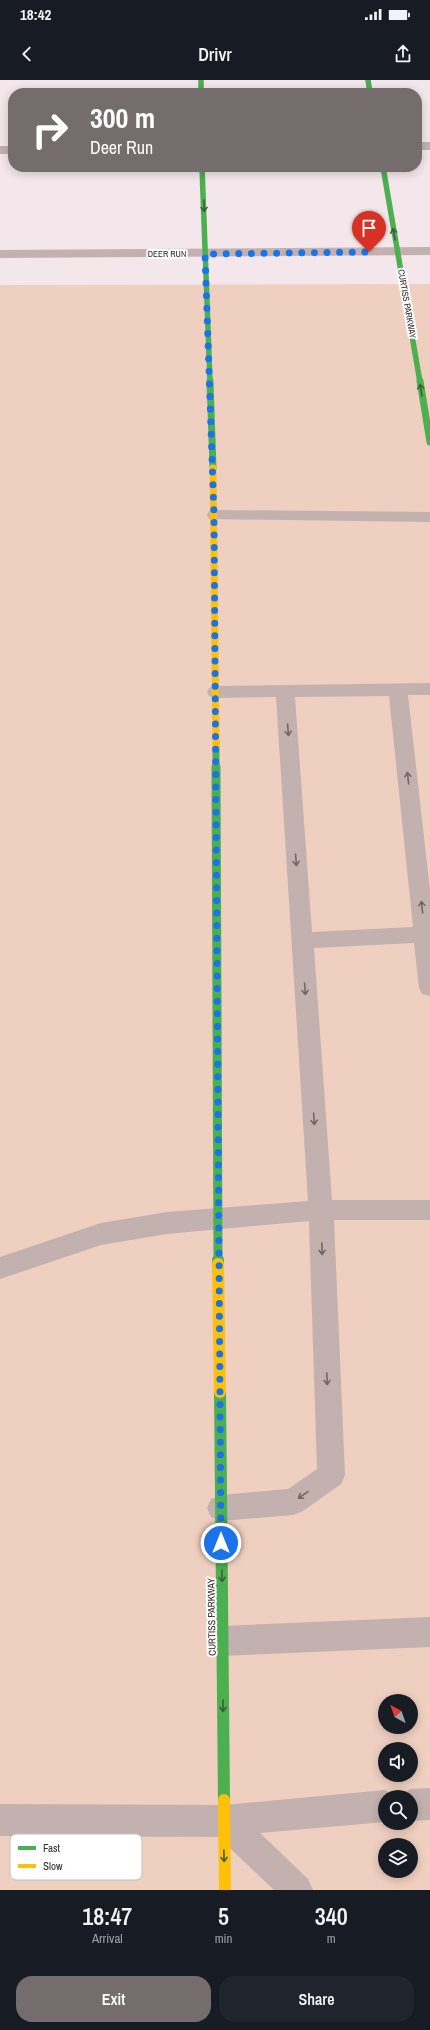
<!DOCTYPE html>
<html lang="en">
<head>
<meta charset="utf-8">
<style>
	body { margin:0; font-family:"Archivo Narrow",sans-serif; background:#20242c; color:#f1f3f6; height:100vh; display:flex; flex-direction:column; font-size:15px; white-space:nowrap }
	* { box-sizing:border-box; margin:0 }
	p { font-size:13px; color:#9ea1a6 }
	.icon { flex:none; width:22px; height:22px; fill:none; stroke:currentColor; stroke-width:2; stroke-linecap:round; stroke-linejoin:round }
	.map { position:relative; height:1810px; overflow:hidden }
	.panel { display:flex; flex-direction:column; background:#171b24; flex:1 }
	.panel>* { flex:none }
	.guide { position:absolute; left:8px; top:8px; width:414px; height:84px; border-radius:16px; box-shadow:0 2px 10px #0003; background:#756c6e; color:#fff; overflow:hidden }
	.needle { width:26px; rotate:320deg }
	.fabs { position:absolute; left:378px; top:1614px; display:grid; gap:8px }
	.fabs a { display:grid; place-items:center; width:40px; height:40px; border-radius:50%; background:#171b24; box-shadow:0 2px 10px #0003; font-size:20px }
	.pin { position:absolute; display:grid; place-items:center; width:34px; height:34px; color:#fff; margin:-41px -17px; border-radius:50% 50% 50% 0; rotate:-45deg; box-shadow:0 0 4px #0007 }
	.pin .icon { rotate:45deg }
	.me { position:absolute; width:44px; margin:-22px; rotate:0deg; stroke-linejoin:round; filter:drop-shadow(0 0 3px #0008) }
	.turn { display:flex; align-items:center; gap:14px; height:84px; padding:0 16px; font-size:18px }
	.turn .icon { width:52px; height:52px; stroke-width:2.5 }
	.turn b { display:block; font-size:28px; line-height:34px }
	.eta { display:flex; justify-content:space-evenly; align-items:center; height:68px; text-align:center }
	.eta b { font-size:24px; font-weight:600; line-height:28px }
	.cta { display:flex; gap:8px; margin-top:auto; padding:8px 16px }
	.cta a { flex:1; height:46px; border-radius:16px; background:#756c6e; color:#fff; font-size:16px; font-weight:600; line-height:46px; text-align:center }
	.cta a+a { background:#20242c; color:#f1f3f6 }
	.status { display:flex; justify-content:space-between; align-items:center; height:28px; padding:0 20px; background:#171b24; direction:ltr }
	.status svg { height:11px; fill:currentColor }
	header { display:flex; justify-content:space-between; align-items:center; height:52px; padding:0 16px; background:#171b24; font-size:18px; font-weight:600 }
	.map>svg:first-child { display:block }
	.green { fill:#efcfc0; fill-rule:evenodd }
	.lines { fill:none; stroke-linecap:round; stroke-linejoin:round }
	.lane { fill:#c3b1af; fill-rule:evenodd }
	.street { fill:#c3b1af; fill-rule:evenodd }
	.fast-far3 { stroke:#4caf50; stroke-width:5.5 }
	.fast-far2 { stroke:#4caf50; stroke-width:7 }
	.fast-far1 { stroke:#4caf50; stroke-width:9 }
	.fast { stroke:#4caf50; stroke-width:12 }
	.slow-far1 { stroke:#ffc107; stroke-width:7 }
	.slow { stroke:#ffc107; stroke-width:12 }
	.oneway { stroke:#3c5f3a }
	.oneway2 { stroke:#736666 }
	.route { stroke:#1a73e8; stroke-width:7; stroke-dasharray:0 12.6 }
	.labels { text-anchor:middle; stroke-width:4; stroke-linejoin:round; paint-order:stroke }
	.far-street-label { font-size:9px; fill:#31292b; stroke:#fff }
	.street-label { font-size:10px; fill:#31292b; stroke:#fff }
	.key { fill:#fff; stroke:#c1bfbf; stroke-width:1 }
	.key-label { font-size:11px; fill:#31292b }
</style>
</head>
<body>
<div class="status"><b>18:42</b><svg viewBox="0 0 49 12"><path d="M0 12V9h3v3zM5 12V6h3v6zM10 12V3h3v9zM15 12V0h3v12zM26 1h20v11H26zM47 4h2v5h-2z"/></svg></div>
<header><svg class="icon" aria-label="back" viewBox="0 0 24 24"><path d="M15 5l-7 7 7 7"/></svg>Drivr<svg class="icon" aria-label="share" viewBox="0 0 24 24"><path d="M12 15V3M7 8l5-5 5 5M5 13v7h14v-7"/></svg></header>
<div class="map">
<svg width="430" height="1810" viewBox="0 0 430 1810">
	<rect width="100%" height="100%" fill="#f3e7eb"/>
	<!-- green -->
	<path class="green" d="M 430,204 L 430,1810 L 0,1810 L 0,205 ZM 385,1621 L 411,1621 L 411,1647 L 385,1647 ZM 385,1669 L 411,1669 L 411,1695 L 385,1695 ZM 385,1717 L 411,1717 L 411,1743 L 385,1743 ZM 385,1765 L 411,1765 L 411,1791 L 385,1791 Z"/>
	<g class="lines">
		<!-- lane -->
		<g class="lane">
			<rect x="417" y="62" width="13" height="8"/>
			<rect x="0" y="66" width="13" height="8"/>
			<path d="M 430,603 L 430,615 L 408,615 L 430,810 L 430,916 L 422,914 L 419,908 L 414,863 L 314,868 L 332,1120 L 430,1120 L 430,1140 L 334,1140 L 345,1395 L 341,1404 L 303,1431 L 293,1435 L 221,1441 L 211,1437 L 207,1428 L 211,1419 L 221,1415 L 288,1409 L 317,1389 L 309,1141 L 167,1154 L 101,1165 L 0,1199 L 0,1177 L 101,1143 L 167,1132 L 308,1121 L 276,617 L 216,618 L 209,616 L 207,612 L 209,608 L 216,606 ZM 389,616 L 413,847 L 312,852 L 295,617 Z"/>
			<path d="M 430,1537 L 430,1567 L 222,1576 L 212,1571 L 207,1561 L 212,1551 L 222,1546 Z"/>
			<path d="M 0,1724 L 224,1725 L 235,1730 L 240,1741 L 235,1752 L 224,1757 L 0,1756 Z"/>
		</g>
		<!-- street -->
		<g class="street">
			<path d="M 430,167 L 430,175 L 0,178 L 0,170 Z"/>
			<path d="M 215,430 L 430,432 L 430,442 L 209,439 L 207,435 L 209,431 Z"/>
			<path d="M 430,1708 L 430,1740 L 411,1741 L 411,1717 L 399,1717 L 400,1714 L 411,1709 Z"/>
			<path d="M 385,1710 L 397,1717 L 385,1717 L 385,1742 L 260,1753 L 308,1799 L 313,1810 L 274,1810 L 213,1752 L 208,1741 L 213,1730 L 224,1725 Z"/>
		</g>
		<!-- fast-far3 -->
		<g class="fast-far3">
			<path d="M 201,0 L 201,13"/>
			<path d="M 368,0 L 370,13"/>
			<path d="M 202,87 L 210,302"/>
			<path d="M 383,87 L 420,302"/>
		</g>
		<!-- fast-far2 -->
		<g class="fast-far2">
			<path d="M 210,301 L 213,388"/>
			<path d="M 420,301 L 430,362"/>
			<path d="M 216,668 L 216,688"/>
		</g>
		<!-- fast-far1 -->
		<path class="fast-far1" d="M 216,687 L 218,1181"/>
		<!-- fast -->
		<g class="fast">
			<path d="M 218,1180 L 218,1184"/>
			<path d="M 220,1312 L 224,1720"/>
		</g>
		<!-- slow-far1 -->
		<path class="slow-far1" d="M 213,388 L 216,668"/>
		<!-- slow -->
		<g class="slow">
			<path d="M 218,1184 L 220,1312"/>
			<path d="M 224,1720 L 225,1810"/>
		</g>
	</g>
	<!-- one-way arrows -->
	<defs><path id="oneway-shaft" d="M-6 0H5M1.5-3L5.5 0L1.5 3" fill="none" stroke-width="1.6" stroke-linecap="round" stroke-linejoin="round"/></defs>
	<g class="oneway">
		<use href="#oneway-shaft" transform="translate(204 126) rotate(88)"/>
		<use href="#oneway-shaft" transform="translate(394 154) rotate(-100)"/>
		<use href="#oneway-shaft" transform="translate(421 310) rotate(-99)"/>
		<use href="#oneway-shaft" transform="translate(222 1496) rotate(89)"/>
		<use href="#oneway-shaft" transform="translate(223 1626) rotate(90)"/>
		<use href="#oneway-shaft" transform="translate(224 1776) rotate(89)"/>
	</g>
	<g class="oneway2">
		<use href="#oneway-shaft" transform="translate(288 650) rotate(86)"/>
		<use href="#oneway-shaft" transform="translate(408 698) rotate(-96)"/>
		<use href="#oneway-shaft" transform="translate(296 780) rotate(86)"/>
		<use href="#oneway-shaft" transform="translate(422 827) rotate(-96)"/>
		<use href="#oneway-shaft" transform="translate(305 909) rotate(86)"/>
		<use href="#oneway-shaft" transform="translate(314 1039) rotate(86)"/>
		<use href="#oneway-shaft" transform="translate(322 1169) rotate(88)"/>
		<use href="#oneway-shaft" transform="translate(327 1299) rotate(88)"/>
		<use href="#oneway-shaft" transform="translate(303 1415) rotate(145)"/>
	</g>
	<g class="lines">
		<!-- route -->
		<path class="route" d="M 221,1463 L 214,435 L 205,174 L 369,172"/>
	</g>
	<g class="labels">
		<!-- far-street labels -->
		<g class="far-street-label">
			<text x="167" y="177">DEER RUN</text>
			<text transform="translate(407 224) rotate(80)" y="3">CURTISS PARKWAY</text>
		</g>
		<!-- street labels -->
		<g class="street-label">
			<text transform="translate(211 1537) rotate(-91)" y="4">CURTISS PARKWAY</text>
		</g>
	</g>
	<!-- legend -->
	<rect x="10" y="1754" width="132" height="46" rx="6" class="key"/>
	<rect x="18" y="1766" width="18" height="4" fill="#4caf50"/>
	<rect x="18" y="1784" width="18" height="4" fill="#ffc107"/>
	<g class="key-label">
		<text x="43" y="1772">Fast</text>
		<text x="43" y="1790">Slow</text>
	</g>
</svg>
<div class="fabs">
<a><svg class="needle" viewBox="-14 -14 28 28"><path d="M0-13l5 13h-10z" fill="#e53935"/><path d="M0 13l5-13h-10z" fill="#9ea1a6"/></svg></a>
<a><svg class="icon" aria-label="sound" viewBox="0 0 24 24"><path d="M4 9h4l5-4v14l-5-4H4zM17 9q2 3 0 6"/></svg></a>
<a><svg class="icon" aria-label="search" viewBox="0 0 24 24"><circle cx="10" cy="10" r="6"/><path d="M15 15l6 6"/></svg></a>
<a><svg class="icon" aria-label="layers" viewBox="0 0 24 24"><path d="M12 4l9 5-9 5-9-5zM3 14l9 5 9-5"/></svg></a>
</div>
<div class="pin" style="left:369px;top:172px;background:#d93025"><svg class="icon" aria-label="arrive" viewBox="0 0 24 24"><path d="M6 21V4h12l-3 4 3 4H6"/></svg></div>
<svg class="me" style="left:221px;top:1463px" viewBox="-20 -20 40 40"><circle r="17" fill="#1a73e8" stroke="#fff" stroke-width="3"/><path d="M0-11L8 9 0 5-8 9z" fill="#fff"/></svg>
<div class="guide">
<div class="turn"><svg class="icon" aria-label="right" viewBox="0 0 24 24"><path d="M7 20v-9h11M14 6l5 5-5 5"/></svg><div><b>300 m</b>Deer Run</div></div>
</div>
</div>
<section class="panel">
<div class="eta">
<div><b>18:47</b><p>Arrival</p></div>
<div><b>5</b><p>min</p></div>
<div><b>340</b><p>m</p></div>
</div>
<div class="cta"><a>Exit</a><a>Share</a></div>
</section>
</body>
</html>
